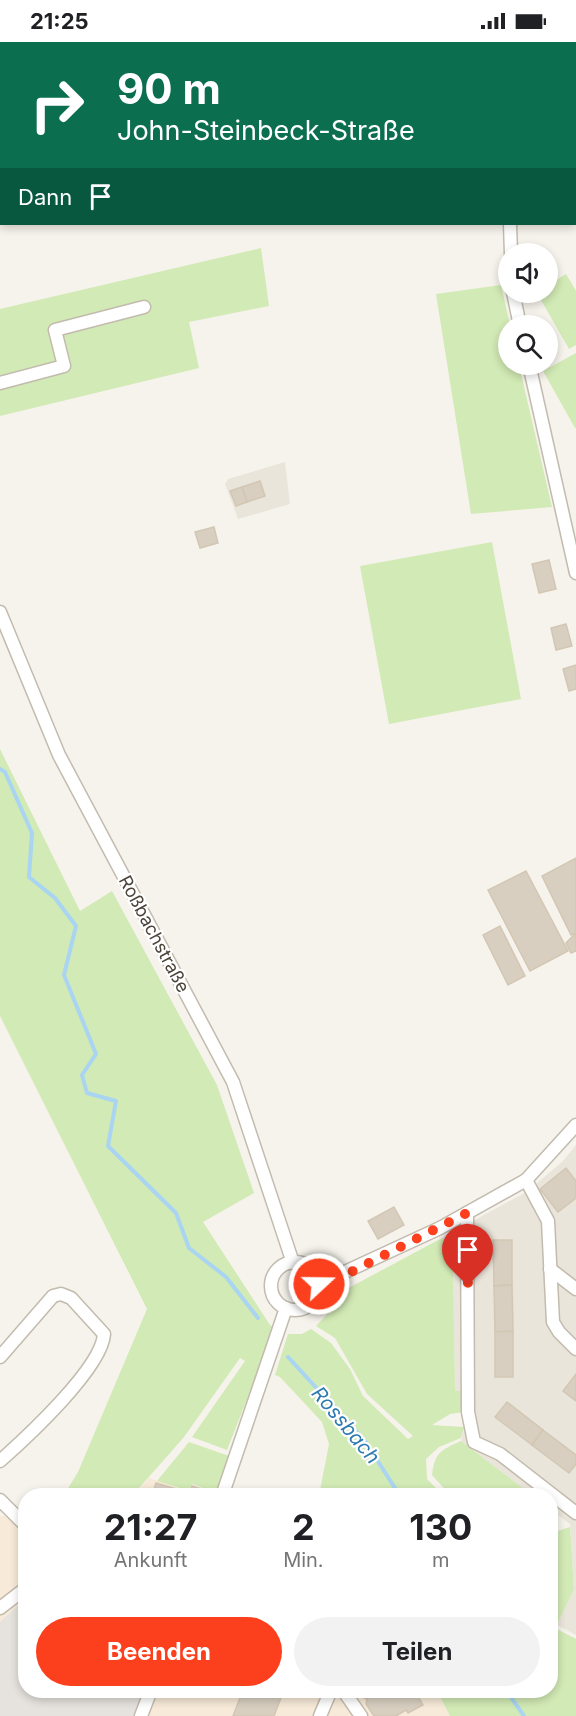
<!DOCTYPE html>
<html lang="de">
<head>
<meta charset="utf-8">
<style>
	body { margin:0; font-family:Inter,sans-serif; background:#f2f2f2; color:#202124; height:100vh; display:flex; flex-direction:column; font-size:22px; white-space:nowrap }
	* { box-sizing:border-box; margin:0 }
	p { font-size:20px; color:#757577 }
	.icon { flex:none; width:33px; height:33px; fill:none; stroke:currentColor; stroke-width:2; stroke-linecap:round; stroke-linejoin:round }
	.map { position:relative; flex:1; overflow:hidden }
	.panel { position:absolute; left:18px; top:1446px; width:540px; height:210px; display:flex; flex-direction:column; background:#fff; border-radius:24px; box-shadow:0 3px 9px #0003 }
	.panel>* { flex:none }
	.guide { position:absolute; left:0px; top:0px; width:576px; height:183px; box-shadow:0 3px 9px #0003; background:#0b6e4f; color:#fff; overflow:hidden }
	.buttons { position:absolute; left:498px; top:201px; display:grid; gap:12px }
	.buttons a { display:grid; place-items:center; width:60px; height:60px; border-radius:50%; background:#fff; box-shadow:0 3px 9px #0003; font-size:30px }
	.pin { position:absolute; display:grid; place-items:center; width:51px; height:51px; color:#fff; margin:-62px -26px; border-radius:50% 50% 50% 0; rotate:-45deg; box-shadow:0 0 6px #0007 }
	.pin .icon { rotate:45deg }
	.me { position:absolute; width:66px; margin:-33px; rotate:69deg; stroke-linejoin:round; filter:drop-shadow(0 0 4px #0008) }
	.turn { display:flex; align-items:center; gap:21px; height:126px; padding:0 18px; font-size:27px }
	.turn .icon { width:78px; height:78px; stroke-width:2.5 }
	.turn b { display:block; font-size:42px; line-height:51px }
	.then { display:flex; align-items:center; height:57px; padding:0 18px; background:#0003; gap:12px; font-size:22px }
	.eta { display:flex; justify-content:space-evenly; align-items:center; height:102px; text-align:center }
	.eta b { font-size:36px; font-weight:700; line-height:42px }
	.primary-button { display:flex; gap:12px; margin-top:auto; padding:12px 18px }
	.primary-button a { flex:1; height:69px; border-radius:36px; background:#fc3f1d; color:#fff; font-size:24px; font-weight:700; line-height:69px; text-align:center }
	.primary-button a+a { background:#f2f2f2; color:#202124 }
	.status { display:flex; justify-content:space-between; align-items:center; height:42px; padding:0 30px; background:#fff; direction:ltr }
	.status svg { height:16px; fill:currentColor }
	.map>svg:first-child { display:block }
	.residential { fill:#eae5da }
	.commercial { fill:#f7ead8 }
	.industrial { fill:#e6e2dd }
	.green { fill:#d2eab5 }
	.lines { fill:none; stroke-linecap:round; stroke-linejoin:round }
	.stream { stroke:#a9d4f2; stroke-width:4 }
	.building { fill:#d8cfc1; stroke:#d3c7b4; stroke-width:1.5 }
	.minor-casing { stroke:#c2bbae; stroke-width:15 }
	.minor { stroke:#fff; stroke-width:12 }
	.route { stroke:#fc3f1d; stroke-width:10; stroke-dasharray:0 18 }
	.labels { text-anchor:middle; stroke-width:4.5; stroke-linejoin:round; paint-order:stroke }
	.street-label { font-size:18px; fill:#4b4439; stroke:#fff }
	.water-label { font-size:20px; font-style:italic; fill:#2e7ab2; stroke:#fff }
</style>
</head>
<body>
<div class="status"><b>21:25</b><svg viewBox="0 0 49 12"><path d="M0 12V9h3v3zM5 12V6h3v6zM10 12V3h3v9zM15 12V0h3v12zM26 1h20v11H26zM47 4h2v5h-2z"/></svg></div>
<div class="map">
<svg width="576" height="1674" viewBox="0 0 576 1674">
	<rect width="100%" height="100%" fill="#f6f3ec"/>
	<!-- residential -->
	<g class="residential">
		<path d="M 285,420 L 290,462 L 238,477 L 225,442 L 228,437 Z"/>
		<path d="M 576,1103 L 576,1593 L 557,1583 L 574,1547 L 570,1482 L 551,1468 L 550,1454 L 532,1453 L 461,1399 L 466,1378 L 463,1349 L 455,1350 L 453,1223 L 442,1196 L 528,1149 L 563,1119 Z"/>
	</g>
	<!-- commercial -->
	<g class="commercial">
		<path d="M 149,1436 L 188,1449 L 191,1442 L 216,1451 L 215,1454 L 133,1454 Z"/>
		<path d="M 0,1474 L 26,1474 L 25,1557 L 0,1580 Z"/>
		<path d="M 147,1648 L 437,1649 L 450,1674 L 137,1674 Z"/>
	</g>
	<!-- industrial -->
	<path class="industrial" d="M 25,1557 L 26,1648 L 147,1649 L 137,1674 L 0,1674 L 0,1580 Z"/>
	<!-- green -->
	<g class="green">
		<path d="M 0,0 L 43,1 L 2,2 L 0,127 Z"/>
		<path d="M 261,206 L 269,264 L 189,280 L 199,326 L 0,374 L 0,267 Z"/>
		<path d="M 566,232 L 576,249 L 576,303 L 569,307 L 537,251 L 548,250 L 548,243 Z"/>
		<path d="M 501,243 L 510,283 L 508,322 L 519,323 L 552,465 L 471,472 L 436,252 Z"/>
		<path d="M 576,311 L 576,386 L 575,386 L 543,329 Z"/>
		<path d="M 492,500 L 521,657 L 389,682 L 360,524 Z"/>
		<path d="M 0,707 L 80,869 L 112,849 L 217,1043 L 254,1151 L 203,1180 L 270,1283 L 275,1286 L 227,1408 L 192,1395 L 245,1319 L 240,1316 L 184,1395 L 133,1453 L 64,1453 L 78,1430 L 147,1267 L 0,974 Z"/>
		<path d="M 442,1196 L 453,1223 L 455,1349 L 463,1349 L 465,1370 L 450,1372 L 432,1383 L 464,1385 L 461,1396 L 439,1405 L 426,1417 L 427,1437 L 443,1453 L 319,1453 L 329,1402 L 322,1380 L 280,1335 L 275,1333 L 288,1292 L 302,1292 L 311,1287 L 331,1301 L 350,1327 L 363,1354 L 408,1397 L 413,1394 L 367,1352 L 335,1296 L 316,1284 L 333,1266 L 343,1249 Z"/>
		<path d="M 461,1399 L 532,1453 L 450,1453 L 432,1433 C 435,1410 441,1408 461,1399 Z"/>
		<path d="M 189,1400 L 229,1414 L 216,1451 L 192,1442 L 189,1449 L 157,1439 Z"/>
		<path d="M 570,1485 L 574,1547 L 557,1583 L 551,1578 L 551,1491 Z"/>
		<path d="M 551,1584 L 576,1597 L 576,1674 L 450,1674 L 437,1649 L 550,1648 Z"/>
	</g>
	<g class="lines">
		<!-- stream -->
		<g class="stream">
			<path d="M 0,727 L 5,730 L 32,791 L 29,835 L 55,856 L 76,884 L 64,933 L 96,1012 L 82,1033 L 87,1051 L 116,1059 L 108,1104 L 176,1171 L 189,1206 L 226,1235 L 258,1276"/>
			<path d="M 288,1315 L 365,1399 L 400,1454"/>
			<path d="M 506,1648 L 524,1674"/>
		</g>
	</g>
	<!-- building -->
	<g class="building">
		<path d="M 260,439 L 265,454 L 247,460 L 242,445 Z"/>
		<path d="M 242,445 L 247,460 L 236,464 L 230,449 Z"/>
		<path d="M 214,485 L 218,501 L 200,506 L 195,490 Z"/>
		<path d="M 549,518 L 556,547 L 539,551 L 532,522 Z"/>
		<path d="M 566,582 L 572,604 L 556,608 L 551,586 Z"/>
		<path d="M 576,623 L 576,647 L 569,649 L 563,627 Z"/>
		<path d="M 576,816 L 576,891 L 571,893 L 542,834 Z"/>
		<path d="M 526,829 L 568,909 L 530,929 L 488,848 Z"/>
		<path d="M 500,884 L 525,934 L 508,943 L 483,893 Z"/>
		<path d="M 576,891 L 576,909 L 571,911 L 566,901 Z"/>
		<path d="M 566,1126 L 576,1139 L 576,1156 L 558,1170 L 540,1147 Z"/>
		<path d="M 394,1165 L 404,1183 L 378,1197 L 368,1179 Z"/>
		<path d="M 493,1198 L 512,1198 L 512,1243 L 494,1244 Z"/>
		<path d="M 512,1243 L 513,1289 L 495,1290 L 494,1244 Z"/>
		<path d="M 513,1289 L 513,1335 L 495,1335 L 495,1290 Z"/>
		<path d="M 576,1332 L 576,1359 L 563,1349 Z"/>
		<path d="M 507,1360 L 543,1388 L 532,1403 L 495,1375 Z"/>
		<path d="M 543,1388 L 576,1413 L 576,1422 L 569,1431 L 532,1403 Z"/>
		<path d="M 156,1441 L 190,1451 L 192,1444 L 213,1451 L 213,1454 L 152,1454 Z"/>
		<path d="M 243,1648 L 284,1648 L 274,1674 L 233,1674 Z"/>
		<path d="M 356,1648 L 427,1648 L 419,1656 L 423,1663 L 408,1671 L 406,1668 L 396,1674 L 374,1674 L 366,1662 L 367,1657 L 360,1654 Z"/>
	</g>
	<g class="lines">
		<!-- minor casing -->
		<g class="minor-casing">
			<g id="minor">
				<path d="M 84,0 L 85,2"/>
				<path d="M 508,0 L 509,2"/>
				<path d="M 574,132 L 576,131"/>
				<path d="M 0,138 L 2,136"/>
				<path d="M 510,182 L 511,212"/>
				<path d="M 513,250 L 520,284"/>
				<path d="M 529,322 L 576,531"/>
				<path d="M 0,341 L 64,324 L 55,288 L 144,265"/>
				<path d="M 0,570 L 59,713 L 233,1040 L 293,1221"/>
				<path d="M 526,1138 L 548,1179 L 553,1280 L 559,1290 L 576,1307"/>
				<path d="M 467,1171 L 468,1370 L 474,1400 L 500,1412 L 576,1471"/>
				<circle cx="295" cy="1244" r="24"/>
				<path d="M 550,1227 L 576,1247"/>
				<path d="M 319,1242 L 440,1186 L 526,1138 L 576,1083"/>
				<path d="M 0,1315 L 53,1254 L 61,1252 L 71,1256 L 104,1292 C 102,1326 26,1396 0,1419"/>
				<path d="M 222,1454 L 286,1266"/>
				<path d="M 0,1458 L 26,1484"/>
				<path d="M 0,1566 L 26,1546"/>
				<path d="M 343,1648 L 361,1674"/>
				<path d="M 141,1674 L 151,1648"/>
				<path d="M 320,1674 L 331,1648"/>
			</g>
		</g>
		<!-- minor -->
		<use href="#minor" class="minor"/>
	</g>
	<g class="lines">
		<!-- route -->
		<path class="route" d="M 319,1242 L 353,1229 L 467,1171 L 468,1244"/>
	</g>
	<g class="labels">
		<!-- street labels -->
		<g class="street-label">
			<text transform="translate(154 892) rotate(62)" y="6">Roßbachstraße</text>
		</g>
		<!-- water labels -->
		<g class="water-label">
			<text transform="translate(346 1383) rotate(50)" y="7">Rossbach</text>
		</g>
	</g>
</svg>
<div class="buttons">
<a><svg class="icon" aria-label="sound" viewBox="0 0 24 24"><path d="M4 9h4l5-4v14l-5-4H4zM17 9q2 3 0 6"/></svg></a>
<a><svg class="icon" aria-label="search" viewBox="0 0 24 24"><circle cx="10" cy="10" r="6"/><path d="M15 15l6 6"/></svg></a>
</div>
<div class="pin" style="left:468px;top:1244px;background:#d93025"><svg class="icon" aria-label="arrive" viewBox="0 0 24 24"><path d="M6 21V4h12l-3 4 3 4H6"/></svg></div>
<svg class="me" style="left:319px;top:1242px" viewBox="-20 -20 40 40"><circle r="17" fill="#fc3f1d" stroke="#fff" stroke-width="3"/><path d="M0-11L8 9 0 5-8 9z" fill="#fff"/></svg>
<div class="guide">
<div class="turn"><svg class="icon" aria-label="right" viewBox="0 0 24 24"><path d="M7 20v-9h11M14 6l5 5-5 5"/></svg><div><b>90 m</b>John-Steinbeck-Straße</div></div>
<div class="then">Dann<svg class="icon" aria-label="arrive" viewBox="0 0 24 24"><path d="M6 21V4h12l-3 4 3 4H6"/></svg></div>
</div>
<section class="panel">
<div class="eta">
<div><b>21:27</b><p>Ankunft</p></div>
<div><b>2</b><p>Min.</p></div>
<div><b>130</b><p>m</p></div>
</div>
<div class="primary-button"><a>Beenden</a><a>Teilen</a></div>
</section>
</div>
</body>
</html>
